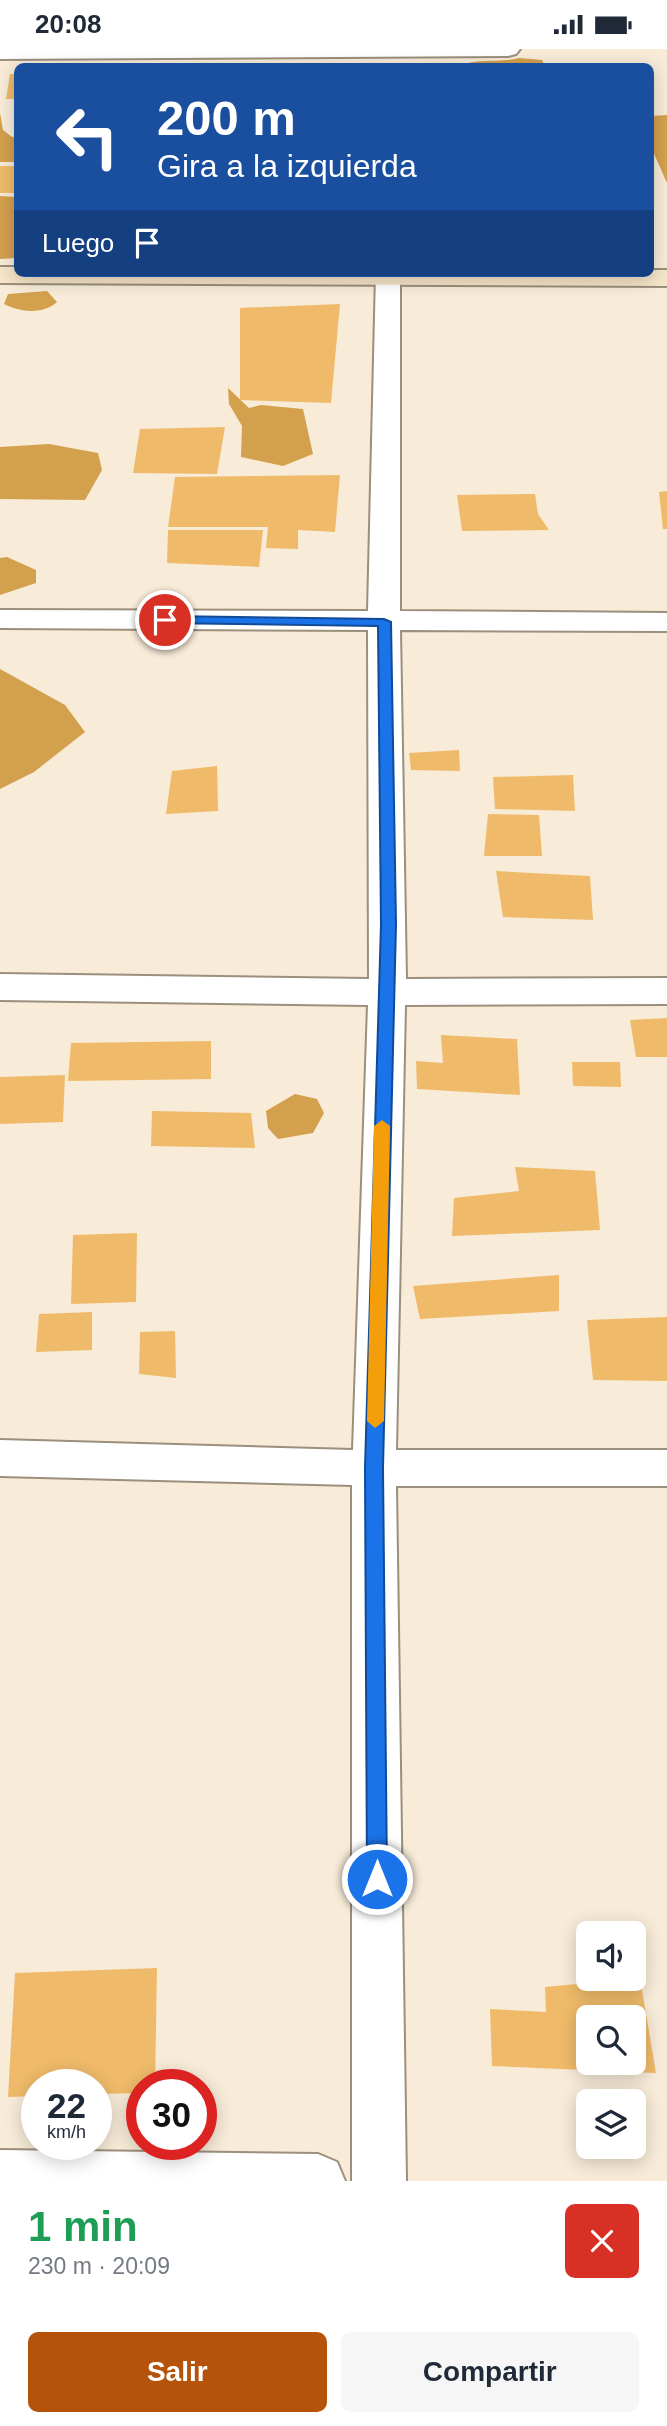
<!DOCTYPE html>
<html lang="es">
<head>
<meta charset="utf-8">
<style>
	body { margin:0; font-family:Helvetica,sans-serif; background:#f6f6f7; color:#1f2937; height:100vh; display:flex; flex-direction:column; font-size:26px; white-space:nowrap }
	* { box-sizing:border-box; margin:0 }
	p { font-size:23px; color:#747a83 }
	.icon { flex:none; width:38px; height:38px; fill:none; stroke:currentColor; stroke-width:2; stroke-linecap:round; stroke-linejoin:round }
	.map { position:relative; height:2132px; overflow:hidden }
	.details { display:flex; flex-direction:column; background:#fff; flex:1 }
	.details>* { flex:none }
	.banner { position:absolute; left:14px; top:14px; width:640px; height:214px; border-radius:10px; box-shadow:0 4px 18px #0003; background:#1a4fa0; color:#fff; overflow:hidden }
	.fabs { position:absolute; left:576px; top:1872px; display:grid; gap:14px }
	.fabs a { display:grid; place-items:center; width:70px; height:70px; border-radius:10px; background:#fff; box-shadow:0 4px 18px #0003; font-size:35px }
	.speed { position:absolute; left:21px; top:2020px; display:flex; gap:14px; font-size:35px; font-weight:700; text-align:center }
	.speed>* { display:grid; place-content:center; width:91px; height:91px; border-radius:50%; background:#fff; box-shadow:0 4px 18px #0003; line-height:1 }
	.speed small { font-size:18px; font-weight:400 }
	.speed .limit { border:10px solid #d22; background:#fff; color:#111 }
	.pin { position:absolute; display:grid; place-items:center; width:60px; height:60px; color:#fff; margin:-30px; border:4px solid #fff; border-radius:50%; box-shadow:0 2px 7px #0007 }
	.me { position:absolute; width:77px; margin:-38px; rotate:0deg; stroke-linejoin:round; filter:drop-shadow(0 0 5px #0008) }
	.turn { display:flex; align-items:center; gap:24px; height:147px; padding:0 28px; font-size:32px }
	.turn .icon { width:91px; height:91px; stroke-width:2.5 }
	.turn b { display:block; font-size:49px; line-height:60px }
	.then { display:flex; align-items:center; height:66px; padding:0 28px; background:#0003; gap:14px; font-size:26px }
	.round { display:grid; place-items:center; flex:none; width:74px; height:74px; border-radius:10px; background:#f6f6f7 }
	.summary { display:flex; align-items:center; justify-content:space-between; height:119px; padding:0 28px }
	h1 { font-size:42px; font-weight:700; line-height:52px; color:#1e9e55 }
	.cta { display:flex; gap:14px; margin-top:auto; padding:14px 28px }
	.cta a { flex:1; height:80px; border-radius:10px; background:#b45309; color:#fff; font-size:28px; font-weight:700; line-height:80px; text-align:center }
	.cta a+a { background:#f6f6f7; color:#1f2937 }
	.status { display:flex; justify-content:space-between; align-items:center; height:49px; padding:0 35px; background:#fff; direction:ltr }
	.status svg { height:19px; fill:currentColor }
	.map>svg:first-child { display:block }
	.forest { fill:#d3a04e }
	.building { fill:#efbb6a; fill-rule:evenodd }
	.lines { fill:none; stroke-linecap:round; stroke-linejoin:round }
	.street-casing { stroke:#9b8f7d; stroke-width:4 }
	.secondary-casing { stroke:#9b8f7d; stroke-width:4 }
	.street { fill:#fff; fill-rule:evenodd }
	.secondary { fill:#f6e5c8; fill-rule:evenodd }
	.route { fill:#1a73e8; stroke:#114b97; stroke-width:2 }
	.slow { fill:#f59e0b }
</style>
</head>
<body>
<div class="status"><b>20:08</b><svg viewBox="0 0 49 12"><path d="M0 12V9h3v3zM5 12V6h3v6zM10 12V3h3v9zM15 12V0h3v12zM26 1h20v11H26zM47 4h2v5h-2z"/></svg></div>
<div class="map">
<svg width="667" height="2132" viewBox="0 0 667 2132">
	<rect width="100%" height="100%" fill="#f8ebd8"/>
	<!-- forest -->
	<g class="forest">
		<path d="M 519,9 L 542,11 L 545,17 L 468,17 L 468,14 C 486,10 501,14 519,9 Z"/>
		<path d="M 0,64 L 3,81 L 12,88 L 17,87 L 17,113 L 0,113 Z"/>
		<path d="M 667,66 L 667,134 L 651,98 L 651,67 Z"/>
		<path d="M 0,147 L 17,148 L 17,209 L 0,210 Z"/>
		<path d="M 47,242 L 57,253 C 43,266 19,263 4,255 L 8,245 Z"/>
		<path d="M 228,339 L 249,359 L 261,356 L 303,360 L 313,405 L 283,417 L 241,408 L 242,377 L 229,355 Z"/>
		<path d="M 49,395 L 98,404 L 102,421 L 85,451 L 0,450 L 0,398 Z"/>
		<path d="M 7,508 L 36,521 L 36,534 L 0,546 L 0,509 Z"/>
		<path d="M 0,620 L 65,656 L 85,683 L 34,723 L 0,740 Z"/>
		<path d="M 295,1045 L 317,1050 L 324,1064 L 313,1084 L 278,1090 L 268,1079 L 266,1062 Z"/>
	</g>
	<!-- building -->
	<g class="building">
		<path d="M 10,25 L 18,25 L 18,50 L 6,50 Z"/>
		<rect x="0" y="117" width="18" height="27"/>
		<path d="M 340,255 L 331,354 L 240,351 L 240,259 Z"/>
		<path d="M 225,378 L 217,425 L 133,424 L 140,380 Z"/>
		<path d="M 340,426 L 335,483 L 298,481 L 298,500 L 266,499 L 268,478 L 168,478 L 175,428 Z"/>
		<path d="M 667,442 L 667,480 L 663,480 L 659,443 Z"/>
		<path d="M 535,445 L 538,465 L 549,481 L 462,482 L 457,446 Z"/>
		<path d="M 168,481 L 263,481 L 259,518 L 167,514 Z"/>
		<path d="M 459,701 L 460,722 L 411,721 L 409,704 Z"/>
		<path d="M 217,717 L 218,762 L 166,765 L 172,722 Z"/>
		<path d="M 573,726 L 575,762 L 495,760 L 493,728 Z"/>
		<path d="M 488,765 L 539,766 L 542,807 L 484,807 Z"/>
		<path d="M 496,822 L 590,827 L 593,871 L 503,868 Z"/>
		<path d="M 667,969 L 667,1008 L 636,1008 L 630,971 Z"/>
		<path d="M 441,986 L 517,990 L 520,1046 L 417,1040 L 416,1012 L 443,1014 Z"/>
		<path d="M 211,992 L 211,1030 L 68,1032 L 71,994 Z"/>
		<path d="M 572,1013 L 620,1013 L 621,1038 L 573,1037 Z"/>
		<path d="M 65,1026 L 63,1073 L 0,1075 L 0,1028 Z"/>
		<path d="M 152,1062 L 251,1064 L 255,1099 L 151,1097 Z"/>
		<path d="M 515,1118 L 595,1122 L 600,1181 L 452,1187 L 454,1149 L 519,1142 Z"/>
		<path d="M 137,1184 L 136,1253 L 71,1255 L 73,1186 Z"/>
		<path d="M 559,1226 L 559,1262 L 420,1270 L 413,1237 Z"/>
		<path d="M 92,1263 L 92,1301 L 36,1303 L 39,1265 Z"/>
		<path d="M 667,1268 L 667,1332 L 593,1331 L 587,1271 Z"/>
		<path d="M 175,1282 L 176,1329 L 139,1325 L 140,1283 Z"/>
		<path d="M 157,1919 L 155,2035 L 142,2035 L 142,2044 L 96,2045 L 96,2035 L 37,2035 L 37,2047 L 8,2048 L 15,1924 Z"/>
		<path d="M 640,1929 L 656,2024 L 492,2017 L 490,1960 L 546,1963 L 545,1938 ZM 588,1969 L 634,1969 L 634,2014 L 588,2014 Z"/>
	</g>
	<g class="lines">
		<!-- street casing -->
		<g class="street-casing">
			<g id="street">
				<path d="M 0,0 L 520,0 L 516,5 L 508,7 L 0,10 Z"/>
				<path d="M 376,224 L 398,224 L 400,227 L 400,562 L 667,564 L 667,582 L 400,581 L 406,930 L 667,929 L 667,955 L 405,956 L 396,1401 L 667,1401 L 667,1437 L 396,1437 L 406,2132 L 352,2132 L 352,1436 L 0,1427 L 0,1391 L 353,1401 L 368,956 L 0,951 L 0,925 L 369,930 L 368,581 L 0,579 L 0,561 L 368,562 Z"/>
				<path d="M 0,2101 L 318,2105 L 337,2113 L 345,2132 L 0,2132 Z"/>
			</g>
		</g>
		<!-- secondary casing -->
		<g class="secondary-casing">
			<path id="secondary" d="M 0,218 L 18,218 L 18,224 L 651,224 L 651,221 L 667,221 L 667,237 L 0,234 Z"/>
		</g>
		<!-- street -->
		<use href="#street" class="street"/>
		<!-- secondary -->
		<use href="#secondary" class="secondary"/>
	</g>
	<!-- route -->
	<path class="route" d="M 165,567 L 384,570 L 391,573 L 396,875 L 383,1419 L 387,1830 L 384,1837 L 377,1840 L 370,1837 L 367,1830 L 365,1419 L 381,875 L 378,577 L 160,574 L 160,568 Z"/>
	<!-- slow -->
	<path class="slow" d="M 382,1071 L 390,1077 L 384,1372 L 375,1379 L 367,1372 L 374,1077 Z"/>
</svg>
<div class="fabs">
<a><svg class="icon" aria-label="sound" viewBox="0 0 24 24"><path d="M4 9h4l5-4v14l-5-4H4zM17 9q2 3 0 6"/></svg></a>
<a><svg class="icon" aria-label="search" viewBox="0 0 24 24"><circle cx="10" cy="10" r="6"/><path d="M15 15l6 6"/></svg></a>
<a><svg class="icon" aria-label="layers" viewBox="0 0 24 24"><path d="M12 4l9 5-9 5-9-5zM3 14l9 5 9-5"/></svg></a>
</div>
<div class="speed"><div>22<small>km/h</small></div><div class="limit">30</div></div>
<div class="pin" style="left:165px;top:571px;background:#d93025"><svg class="icon" aria-label="arrive" viewBox="0 0 24 24"><path d="M6 21V4h12l-3 4 3 4H6"/></svg></div>
<svg class="me" style="left:377px;top:1830px" viewBox="-20 -20 40 40"><circle r="17" fill="#1a73e8" stroke="#fff" stroke-width="3"/><path d="M0-11L8 9 0 5-8 9z" fill="#fff"/></svg>
<div class="banner">
<div class="turn"><svg class="icon" aria-label="left" viewBox="0 0 24 24"><path d="M17 20v-9H6M10 6l-5 5 5 5"/></svg><div><b>200 m</b>Gira a la izquierda</div></div>
<div class="then">Luego<svg class="icon" aria-label="arrive" viewBox="0 0 24 24"><path d="M6 21V4h12l-3 4 3 4H6"/></svg></div>
</div>
</div>
<section class="details">
<div class="summary"><div><h1>1 min</h1><p>230 m · 20:09</p></div><a class="round" style="background:#d93025;color:#fff"><svg class="icon" aria-label="close" viewBox="0 0 24 24"><path d="M6 6l12 12M18 6L6 18"/></svg></a></div>
<div class="cta"><a>Salir</a><a>Compartir</a></div>
</section>
</body>
</html>
